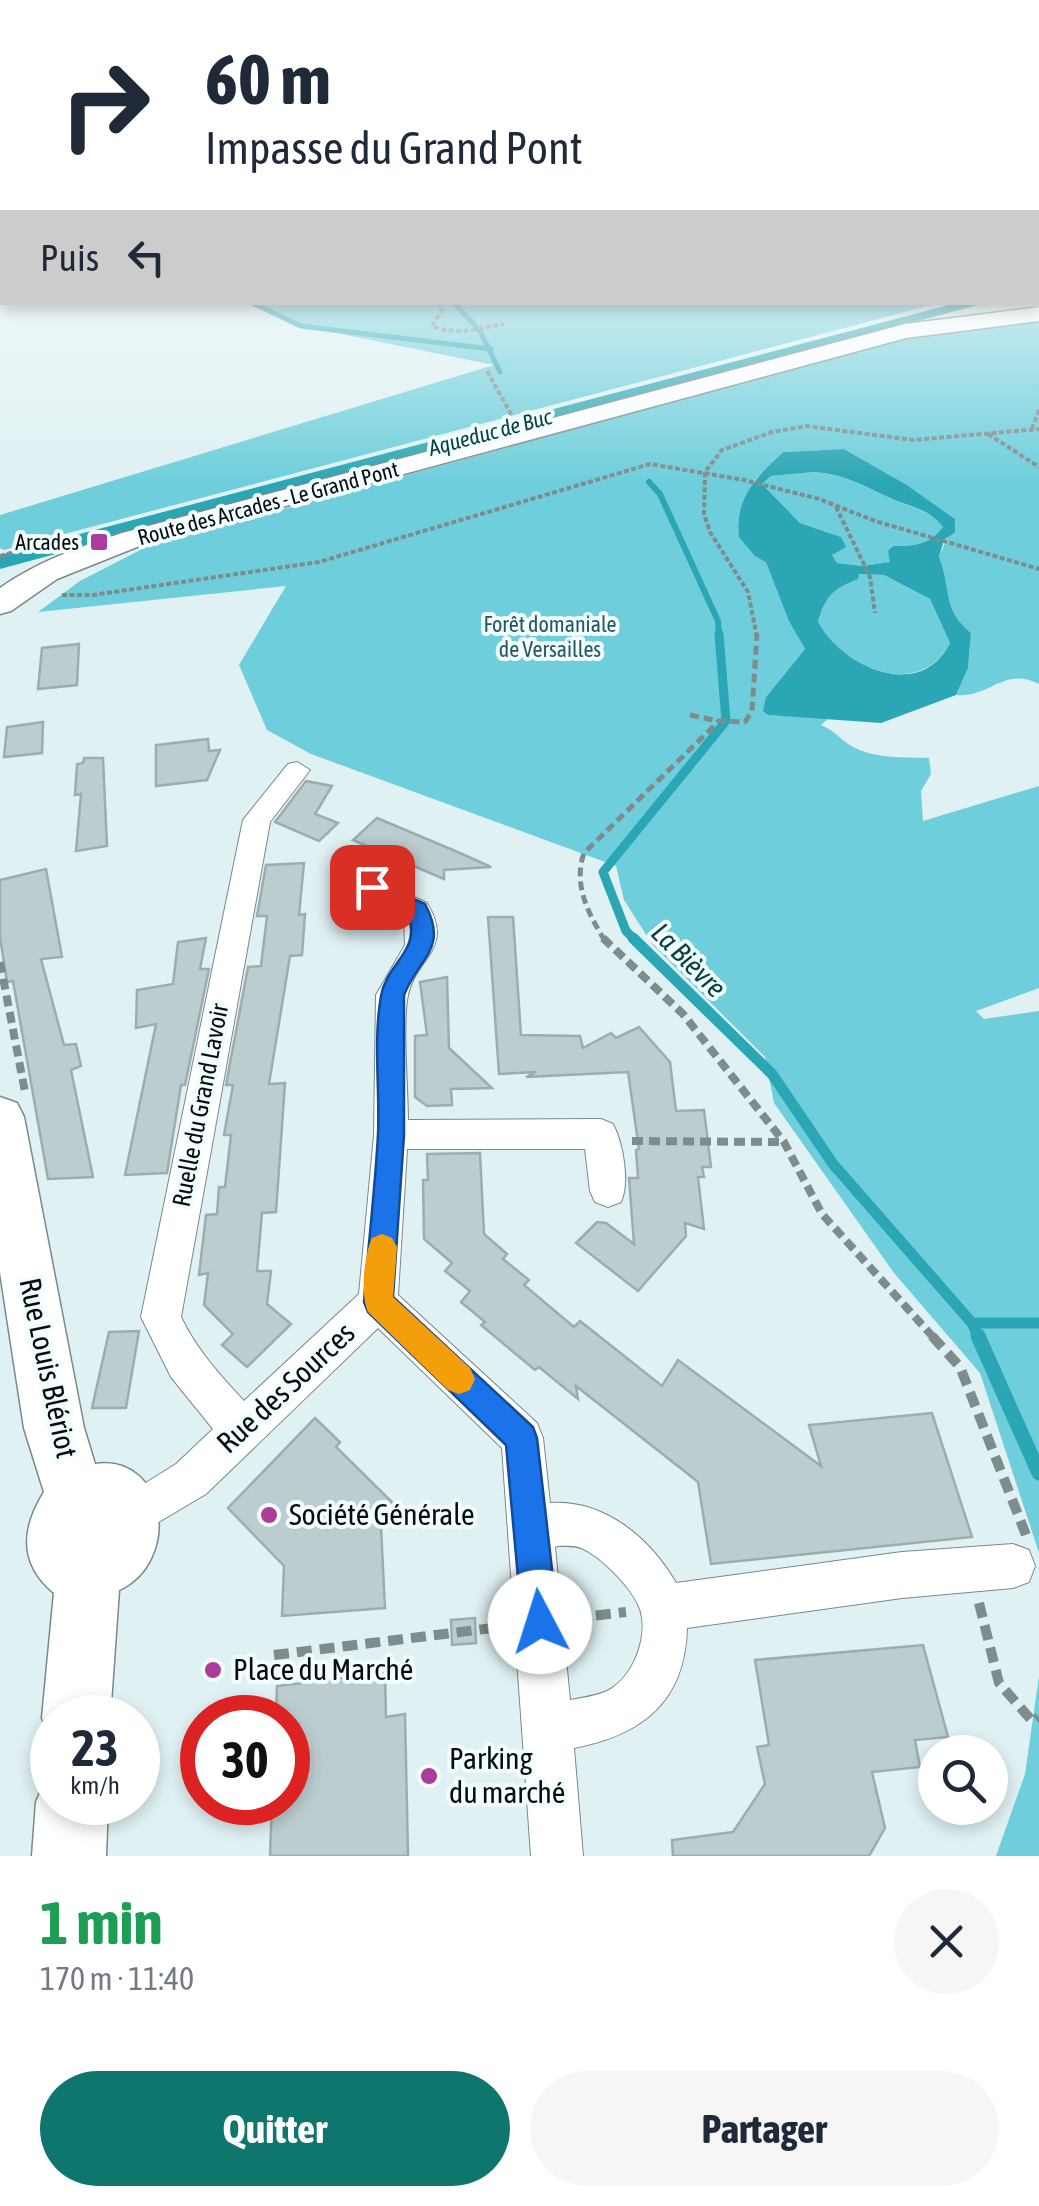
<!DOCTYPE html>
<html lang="fr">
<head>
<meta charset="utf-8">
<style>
	body { margin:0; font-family:"Asap Condensed",sans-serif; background:#f6f6f7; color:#1f2937; height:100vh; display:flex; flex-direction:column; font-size:38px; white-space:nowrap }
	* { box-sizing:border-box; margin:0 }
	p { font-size:32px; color:#747a83 }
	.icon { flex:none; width:55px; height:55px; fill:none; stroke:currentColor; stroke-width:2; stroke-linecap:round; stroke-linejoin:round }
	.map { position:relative; height:1856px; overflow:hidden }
	.sheet { display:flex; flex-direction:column; background:#fff; flex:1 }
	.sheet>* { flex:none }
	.top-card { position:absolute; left:0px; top:0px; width:1040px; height:305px; box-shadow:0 5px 15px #0003; background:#fff; color:#1f2937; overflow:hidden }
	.tools { position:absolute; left:918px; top:1735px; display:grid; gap:20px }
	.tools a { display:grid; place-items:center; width:90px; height:90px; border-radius:50%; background:#fff; box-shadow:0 5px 15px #0003; font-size:50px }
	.speed { position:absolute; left:30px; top:1695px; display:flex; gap:20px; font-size:50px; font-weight:700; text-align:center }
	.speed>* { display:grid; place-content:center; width:130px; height:130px; border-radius:50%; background:#fff; box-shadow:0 5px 15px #0003; line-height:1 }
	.speed small { font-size:25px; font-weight:400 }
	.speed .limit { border:15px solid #d22; background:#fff; color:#111 }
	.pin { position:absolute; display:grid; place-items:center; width:85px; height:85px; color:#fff; margin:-42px; border-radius:20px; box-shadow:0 5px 15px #0006 }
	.me { position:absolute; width:110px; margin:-55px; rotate:355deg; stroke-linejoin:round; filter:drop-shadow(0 0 8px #0008) }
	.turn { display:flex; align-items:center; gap:35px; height:210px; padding:0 40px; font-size:45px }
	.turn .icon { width:130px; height:130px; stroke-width:2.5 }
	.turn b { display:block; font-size:70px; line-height:85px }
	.then { display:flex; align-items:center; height:95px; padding:0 40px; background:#0003; gap:20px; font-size:38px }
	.round { display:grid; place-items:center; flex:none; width:105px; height:105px; border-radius:52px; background:#f6f6f7 }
	.summary { display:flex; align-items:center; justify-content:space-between; height:170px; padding:0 40px }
	h1 { font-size:60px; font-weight:700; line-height:75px; color:#1e9e55 }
	.cta { display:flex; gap:20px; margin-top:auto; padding:20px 40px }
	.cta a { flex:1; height:115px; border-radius:60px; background:#0f766e; color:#fff; font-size:40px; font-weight:700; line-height:115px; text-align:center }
	.cta a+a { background:#f6f6f7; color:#1f2937 }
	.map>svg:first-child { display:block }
	.green { fill:#6ecedb }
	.water { fill:#2aa6b4; fill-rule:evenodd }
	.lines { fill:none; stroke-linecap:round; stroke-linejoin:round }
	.stream-far4 { stroke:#2aa6b4; stroke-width:5 }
	.stream-far3 { stroke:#2aa6b4; stroke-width:6 }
	.stream-far2 { stroke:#2aa6b4; stroke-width:9 }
	.stream-far1 { stroke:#2aa6b4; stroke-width:11 }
	.stream { stroke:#2aa6b4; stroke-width:15 }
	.canal { fill:#2aa6b4; fill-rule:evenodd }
	.building { fill:#bccdcf; stroke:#9dadaf; stroke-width:2.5 }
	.street-casing { stroke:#7a898b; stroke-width:2 }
	.secondary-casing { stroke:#7a898b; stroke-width:3 }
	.path-far3 { stroke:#7f8c8d; stroke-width:4; stroke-dasharray:5 2.5; stroke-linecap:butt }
	.path-far2 { stroke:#7f8c8d; stroke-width:5; stroke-dasharray:9 5; stroke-linecap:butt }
	.path-far1 { stroke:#7f8c8d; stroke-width:8; stroke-dasharray:11 6; stroke-linecap:butt }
	.path { stroke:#7f8c8d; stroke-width:10; stroke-dasharray:15 8; stroke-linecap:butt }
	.street { fill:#fff; fill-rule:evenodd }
	.secondary { fill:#fff; fill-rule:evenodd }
	.route { fill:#1a73e8; stroke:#114b97; stroke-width:2.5 }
	.slow { fill:#f59e0b }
	.poi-dot { fill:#aa3c9b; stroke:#f2fdfe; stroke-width:4 }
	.labels { text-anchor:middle; stroke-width:8; stroke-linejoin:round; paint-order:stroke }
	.far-water-label { font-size:22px; font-style:italic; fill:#073e44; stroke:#f2fdfe }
	.far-street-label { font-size:22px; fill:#070d0e; stroke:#f2fdfe }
	.far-poi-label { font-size:22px; fill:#070d0e; stroke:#f2fdfe; text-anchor:end }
	.far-park-label { font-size:22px; fill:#26575e; stroke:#f2fdfe }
	.street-label { font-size:25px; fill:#070d0e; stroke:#f2fdfe }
	.water-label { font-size:28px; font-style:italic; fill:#073e44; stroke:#f2fdfe }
	.near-street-label { font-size:30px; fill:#070d0e; stroke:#f2fdfe }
	.near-poi-label { font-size:30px; fill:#070d0e; stroke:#f2fdfe; text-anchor:start }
</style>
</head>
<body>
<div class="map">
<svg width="1039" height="1856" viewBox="0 0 1039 1856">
	<rect width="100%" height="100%" fill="#e0f1f3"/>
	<!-- green -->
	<g class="green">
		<path d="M 253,303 L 939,303 L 4,550 L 0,548 L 0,515 L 494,365 L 291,324 Z"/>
		<path d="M 1039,321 L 1039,684 C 1003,666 991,698 956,695 L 968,668 L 971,633 C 941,608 952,589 939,557 L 955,519 L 907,485 L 844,449 L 783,452 L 752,483 C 763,543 774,597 805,649 L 766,697 L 767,715 L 829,718 L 821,725 C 836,731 842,742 855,748 C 879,759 903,757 929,758 L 931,774 L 921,791 L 923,821 L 1039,786 L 1039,988 L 976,1011 L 984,1019 L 1039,1011 L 1039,1553 L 980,1373 L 894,1273 L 774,1103 L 765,1057 L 652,944 L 624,900 L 616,866 L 311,754 L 267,730 L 239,665 L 286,586 L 38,612 L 80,581 L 146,547 L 892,341 Z"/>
		<path d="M 814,472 C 844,474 862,485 888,497 C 908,507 928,509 944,526 C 929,545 915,546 892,546 L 891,562 L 862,566 L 837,563 L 832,555 L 841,537 L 800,523 L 762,484 L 771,476 Z"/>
		<path d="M 859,574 L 884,575 L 930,599 L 950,643 C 920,701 844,668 818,623 C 825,597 833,590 857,579 Z"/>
		<path d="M 1039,1676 L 1039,1856 L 996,1856 L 1025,1774 Z"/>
	</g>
	<!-- water -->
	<path class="water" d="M 844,449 L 907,485 L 955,519 L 955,532 L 944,540 L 939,557 C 952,589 941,608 971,633 L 968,668 L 956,695 L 881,723 L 768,715 L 763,711 L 766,697 L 805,649 L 789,621 L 766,562 L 755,556 L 739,537 C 735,497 756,478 783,452 ZM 814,472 C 844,474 862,485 888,497 C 908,507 929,508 943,527 C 929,545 915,546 893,546 L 888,551 L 890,562 L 862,566 L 837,563 L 832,555 L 846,547 L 841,537 L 800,523 L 762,484 L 771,476 ZM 859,574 L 884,575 L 930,599 L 950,643 C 921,702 843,668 818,622 C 825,597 833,589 858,579 Z"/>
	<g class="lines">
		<!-- stream-far4 -->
		<g class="stream-far4">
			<path d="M 250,302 L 301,326 L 491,349"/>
			<path d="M 453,302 L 480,331 L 500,372"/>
		</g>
		<!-- stream-far3 -->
		<path class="stream-far3" d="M 649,482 L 660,494 L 718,621 L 719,637"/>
		<!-- stream-far2 -->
		<path class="stream-far2" d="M 636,941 L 626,931 L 603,872 L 726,721 L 719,634"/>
		<!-- stream-far1 -->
		<g class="stream-far1">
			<path d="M 633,938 L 772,1074 L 833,1164 L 972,1323 L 1039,1323"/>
			<path d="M 972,1323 L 979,1338"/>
		</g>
		<!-- stream -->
		<path class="stream" d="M 978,1336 L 1039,1473"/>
		<!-- canal -->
		<g class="canal">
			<rect x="1038" y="283" width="1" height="10"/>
			<path d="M 960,302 L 989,302 L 0,569 L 0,555 Z"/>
		</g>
	</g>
	<!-- building -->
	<g class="building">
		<path d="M 79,644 L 77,685 L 38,689 L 42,648 Z"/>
		<path d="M 43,722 L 42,753 L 4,757 L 7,727 Z"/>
		<path d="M 208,739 L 209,751 L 220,750 L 207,780 L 156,786 L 156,745 Z"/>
		<path d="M 84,758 L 103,758 L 107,846 L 76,851 L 81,794 L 75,795 L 77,764 L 83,763 Z"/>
		<path d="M 306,781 L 332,786 L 315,814 L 338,823 L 319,841 L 275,822 Z"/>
		<path d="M 377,818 L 460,853 L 491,867 L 444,870 L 444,879 L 353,840 Z"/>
		<path d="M 304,863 L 299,915 L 305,914 L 302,955 L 290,956 L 269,1084 L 285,1083 L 276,1212 L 262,1213 L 257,1271 L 271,1271 L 267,1304 L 291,1324 L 247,1367 L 222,1345 L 233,1334 L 204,1305 L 208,1273 L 199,1275 L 206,1215 L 217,1214 L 219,1187 L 225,1187 L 231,1135 L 224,1135 L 233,1085 L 226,1085 L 248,967 L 261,966 L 267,916 L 257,916 L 266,865 Z"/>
		<path d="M 46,869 L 62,957 L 41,959 L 64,1045 L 76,1044 L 81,1066 L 71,1070 L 93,1177 L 48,1179 L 13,981 L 7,982 L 0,937 L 0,880 Z"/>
		<path d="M 488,917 L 513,917 L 521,1035 L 580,1036 L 583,1048 L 611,1033 L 616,1038 L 639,1027 L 670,1062 L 676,1111 L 704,1110 L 711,1167 L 702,1167 L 704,1177 L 698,1177 L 704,1229 L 685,1223 L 686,1236 L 638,1291 L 576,1243 L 597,1222 L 606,1223 L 634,1244 L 629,1178 L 638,1178 L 636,1150 L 639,1149 L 628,1072 L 526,1077 L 536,1072 L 499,1074 Z"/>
		<path d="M 206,938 L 200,969 L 209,969 L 185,1085 L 181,1085 L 167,1173 L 125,1175 L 156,1024 L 136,1028 L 137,990 L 173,984 L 178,942 Z"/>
		<path d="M 447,977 L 449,1048 L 492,1088 L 451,1089 L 452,1105 L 427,1106 L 415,1097 L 415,1036 L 427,1035 L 420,982 Z"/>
		<path d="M 480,1153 L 484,1234 L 507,1254 L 503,1259 L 529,1280 L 524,1285 L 574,1327 L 580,1321 L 662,1386 L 678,1360 L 821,1466 L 809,1425 L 932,1413 L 972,1537 L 711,1564 L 698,1482 L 576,1386 L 578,1399 L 539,1367 L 535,1370 L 481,1325 L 485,1322 L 461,1302 L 470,1291 L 445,1271 L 452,1263 L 424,1239 L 423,1180 L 428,1180 L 427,1154 Z"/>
		<path d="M 139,1331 L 126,1408 L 92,1408 L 109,1332 Z"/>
		<path d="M 315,1418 L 340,1442 L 336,1447 L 392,1502 L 380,1507 L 385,1608 L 282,1616 L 284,1566 L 228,1508 Z"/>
		<path d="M 475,1618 L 476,1643 L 452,1645 L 451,1620 Z"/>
		<path d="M 923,1645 L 948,1737 L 915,1740 L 920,1767 L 872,1772 L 885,1828 L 869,1856 L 673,1856 L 672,1840 L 733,1832 L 765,1784 L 757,1747 L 769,1745 L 755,1660 Z"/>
		<path d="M 385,1673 L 386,1717 L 405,1714 L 408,1856 L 270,1856 L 272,1802 L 288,1802 L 288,1718 L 276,1718 L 277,1686 Z"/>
	</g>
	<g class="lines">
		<!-- street casing -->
		<g class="street-casing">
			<path id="street" d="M 297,762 L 310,770 L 270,822 L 181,1317 C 196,1349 220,1375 244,1401 L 359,1294 L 374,1135 L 376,995 L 405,945 L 404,916 L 361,894 L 356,887 L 361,880 L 371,877 L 427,903 C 455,949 416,957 408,995 C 402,1023 408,1089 408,1120 L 601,1119 L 613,1124 C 623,1143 630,1182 621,1202 L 608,1207 L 595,1202 L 590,1191 L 585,1149 L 407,1149 L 398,1295 L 537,1423 L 543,1438 L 550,1503 C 604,1499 650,1538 676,1583 L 902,1552 L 1013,1544 L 1029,1550 L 1035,1566 L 1029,1582 L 1013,1588 L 902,1598 L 687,1628 C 685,1702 642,1735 574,1748 L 583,1856 L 531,1856 L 502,1448 L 378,1328 L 206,1494 L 130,1539 L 115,1532 L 108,1517 L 115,1502 L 176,1464 L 213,1429 L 171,1377 L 141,1317 L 243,820 L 288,764 ZM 558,1546 C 565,1546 574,1545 581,1548 C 601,1556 633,1589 640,1609 C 649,1637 633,1678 607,1691 C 596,1696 582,1698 570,1700 L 555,1547 Z"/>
		</g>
		<!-- secondary casing -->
		<g class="secondary-casing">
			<g id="secondary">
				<path d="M 1039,307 L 1039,321 L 906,338 L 142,545 L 57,579 L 11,611 L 0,614 L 0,588 C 37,562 79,547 122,533 L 905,324 Z"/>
				<path d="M 0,1097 L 17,1103 L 24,1117 L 84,1428 L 95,1464 C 168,1454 181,1562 119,1590 L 110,1718 L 52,1718 L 52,1743 L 42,1718 L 54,1593 C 19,1564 21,1529 44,1492 L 24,1428 L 0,1272 Z"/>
				<path d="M 52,1774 L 52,1802 L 108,1802 L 106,1856 L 32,1856 L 36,1802 L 47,1777 Z"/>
			</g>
		</g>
		<!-- path-far3 -->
		<g class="path-far3">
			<path d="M 438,302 L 442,310 L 432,326 C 456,336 480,328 504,324"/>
			<path d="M 487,371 L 512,416"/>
			<path d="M 1032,429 L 1039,410"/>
			<path d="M 988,434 L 1039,467"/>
			<path d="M 836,507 L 870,577 L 875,613"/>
			<path d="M 0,556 L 37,546"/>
			<path d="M 62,595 L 93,595 L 319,562 L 650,464 L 744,480 L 819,499 L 875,521 L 1039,569"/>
			<path d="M 757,637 L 748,592 L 710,532 L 704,514 L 705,472 L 722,450 L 772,432 L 806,426 L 913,440 L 1039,429"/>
		</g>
		<!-- path-far2 -->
		<g class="path-far2">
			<path d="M 690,715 L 718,721"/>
			<path d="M 605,941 C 588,913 573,885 584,853 L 719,721 L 745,722 L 752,711 L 757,634"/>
		</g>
		<!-- path-far1 -->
		<g class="path-far1">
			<path d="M 603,938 L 683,1014 L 784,1142 L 822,1214 L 934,1338"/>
			<path d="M 0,962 L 25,1092"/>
			<path d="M 632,1141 L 784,1142"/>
		</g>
		<!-- path -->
		<g class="path">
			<path d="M 932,1336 L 960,1367 L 1026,1535"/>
			<path d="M 979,1603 L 999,1683 L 1033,1722 L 1039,1717"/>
			<path d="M 573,1618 L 626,1612"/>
			<path d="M 274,1655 L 501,1627"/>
		</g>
		<!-- street -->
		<use href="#street" class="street"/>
		<!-- secondary -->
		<use href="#secondary" class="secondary"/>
	</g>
	<!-- sky -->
	<linearGradient id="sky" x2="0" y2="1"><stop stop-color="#5caed3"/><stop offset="0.46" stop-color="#f1f9fa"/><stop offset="1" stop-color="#f1f9fa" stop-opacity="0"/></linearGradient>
	<rect width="1039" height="484" fill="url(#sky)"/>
	<!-- route -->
	<path class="route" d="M 372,880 L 425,904 C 449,949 419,957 404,995 L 404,1135 L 393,1297 L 533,1427 L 537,1438 L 558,1622 L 552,1634 L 540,1639 L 528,1634 L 522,1622 L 506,1445 L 368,1312 L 364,1302 C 368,1246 375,1190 378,1134 C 380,1089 373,1041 381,996 C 386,964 422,950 408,915 L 364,893 L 360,887 L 364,882 Z"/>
	<!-- slow -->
	<path class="slow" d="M 382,1234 L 392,1238 L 397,1247 L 393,1297 L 470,1368 L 475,1379 L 470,1390 L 459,1394 L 448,1390 L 368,1312 C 360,1293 364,1256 372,1238 Z"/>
	<!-- markers -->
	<g class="poi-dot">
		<rect x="89" y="532" width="20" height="20" rx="5"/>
		<circle cx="269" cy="1515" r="10"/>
		<circle cx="213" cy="1670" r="10"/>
		<circle cx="429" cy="1776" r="10"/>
	</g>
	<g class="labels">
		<!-- far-water labels -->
		<g class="far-water-label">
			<text transform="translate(490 432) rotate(-15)" y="8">Aqueduc de Buc</text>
		</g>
		<!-- far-street labels -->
		<g class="far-street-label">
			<text transform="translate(268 503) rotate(-15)" y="8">Route des Arcades - Le Grand Pont</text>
		</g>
		<!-- far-poi labels -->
		<g class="far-poi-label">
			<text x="79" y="550">Arcades</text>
		</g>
		<!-- far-park labels -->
		<g class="far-park-label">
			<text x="550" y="632">Forêt domaniale<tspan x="550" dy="25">de Versailles</tspan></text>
		</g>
		<!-- street labels -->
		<g class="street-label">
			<text transform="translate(200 1105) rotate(-79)" y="9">Ruelle du Grand Lavoir</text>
		</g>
		<!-- water labels -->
		<g class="water-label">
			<text transform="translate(689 960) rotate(45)" y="10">La Bièvre</text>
		</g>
		<!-- near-street labels -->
		<g class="near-street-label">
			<text transform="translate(48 1368) rotate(78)" y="10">Rue Louis Blériot</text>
			<text transform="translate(286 1388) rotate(-43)" y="10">Rue des Sources</text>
		</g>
		<!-- near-poi labels -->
		<g class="near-poi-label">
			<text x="289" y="1525">Société Générale</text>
			<text x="233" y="1680">Place du Marché</text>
			<text x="449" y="1769">Parking<tspan x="449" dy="34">du marché</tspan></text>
		</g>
	</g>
</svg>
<div class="tools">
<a><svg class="icon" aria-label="search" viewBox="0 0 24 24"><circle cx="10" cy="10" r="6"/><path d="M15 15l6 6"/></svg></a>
</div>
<div class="speed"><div>23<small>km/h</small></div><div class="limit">30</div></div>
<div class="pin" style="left:372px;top:887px;background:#d93025"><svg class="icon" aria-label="arrive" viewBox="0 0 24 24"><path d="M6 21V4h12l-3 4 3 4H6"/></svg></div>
<svg class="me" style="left:540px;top:1622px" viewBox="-20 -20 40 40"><circle r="19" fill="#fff"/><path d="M0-13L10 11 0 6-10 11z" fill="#1a73e8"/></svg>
<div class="top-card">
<div class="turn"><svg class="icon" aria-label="right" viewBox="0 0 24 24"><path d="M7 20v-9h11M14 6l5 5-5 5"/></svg><div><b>60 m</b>Impasse du Grand Pont</div></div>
<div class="then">Puis<svg class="icon" aria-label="left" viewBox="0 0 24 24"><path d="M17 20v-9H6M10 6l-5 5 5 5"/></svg></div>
</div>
</div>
<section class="sheet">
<div class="summary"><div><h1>1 min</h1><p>170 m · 11:40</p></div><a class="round"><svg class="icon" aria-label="close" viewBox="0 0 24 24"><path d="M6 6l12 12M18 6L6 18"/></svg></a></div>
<div class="cta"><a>Quitter</a><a>Partager</a></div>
</section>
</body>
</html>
